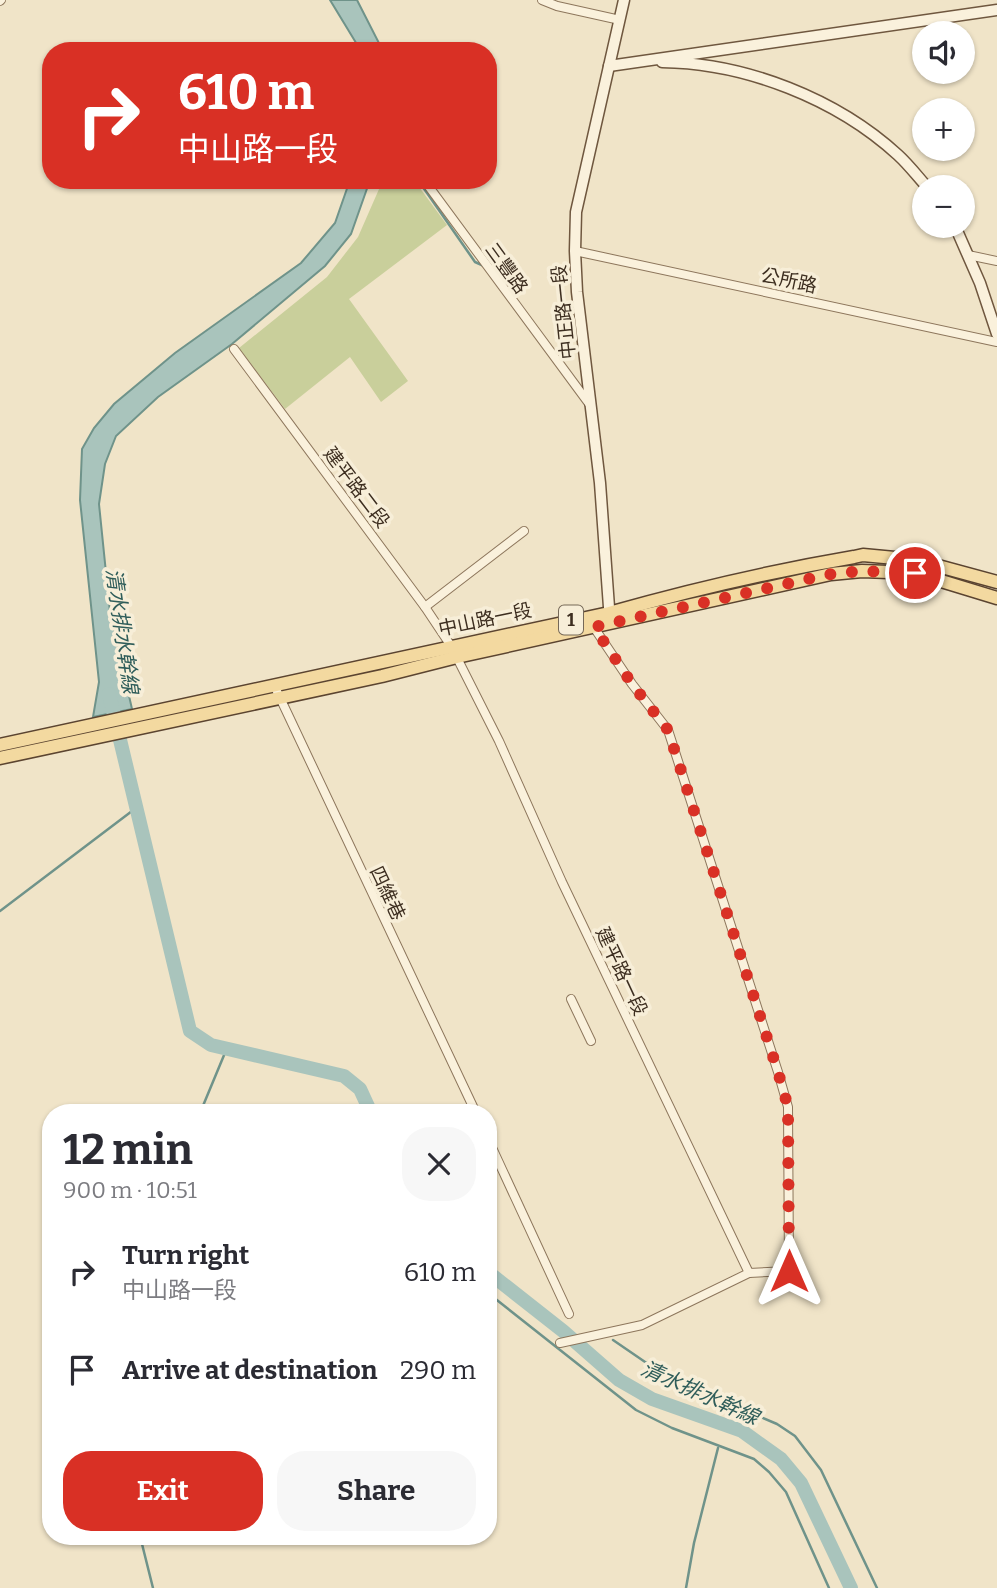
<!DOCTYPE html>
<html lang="en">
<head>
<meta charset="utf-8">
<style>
	body { margin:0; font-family:Bitter,"Noto Sans TC",serif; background:#f7f7f7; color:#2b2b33; height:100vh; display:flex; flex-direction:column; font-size:26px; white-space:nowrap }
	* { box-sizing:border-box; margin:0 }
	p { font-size:23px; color:#7c7c81 }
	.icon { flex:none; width:38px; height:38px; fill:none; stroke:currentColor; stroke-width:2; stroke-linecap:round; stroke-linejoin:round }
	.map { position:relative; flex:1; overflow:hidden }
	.panel { position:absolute; left:42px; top:1104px; width:455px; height:441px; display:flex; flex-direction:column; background:#fff; border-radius:28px; box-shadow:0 2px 5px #0004 }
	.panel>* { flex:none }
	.guide { position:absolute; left:42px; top:42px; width:455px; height:147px; border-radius:28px; box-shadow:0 2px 5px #0004; background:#d93025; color:#fff; overflow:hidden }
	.controls { position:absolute; left:912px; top:21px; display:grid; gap:14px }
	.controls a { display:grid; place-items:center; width:63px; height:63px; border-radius:50%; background:#fff; box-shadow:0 2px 5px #0004; font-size:35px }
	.pin { position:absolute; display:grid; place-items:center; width:60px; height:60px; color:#fff; margin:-30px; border:4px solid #fff; border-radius:50%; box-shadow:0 2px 7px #0007 }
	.me { position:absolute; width:77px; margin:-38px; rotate:0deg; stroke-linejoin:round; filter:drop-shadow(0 0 5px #0008) }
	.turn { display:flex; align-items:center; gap:24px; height:147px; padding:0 21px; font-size:32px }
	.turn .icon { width:91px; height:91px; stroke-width:2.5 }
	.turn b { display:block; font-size:49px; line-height:60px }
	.round { display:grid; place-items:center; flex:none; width:74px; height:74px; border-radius:28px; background:#f7f7f7 }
	.headline { display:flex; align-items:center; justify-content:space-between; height:119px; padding:0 21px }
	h1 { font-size:42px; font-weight:700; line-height:52px }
	.cta { display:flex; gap:14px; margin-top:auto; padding:14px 21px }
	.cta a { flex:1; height:80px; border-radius:28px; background:#d93025; color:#fff; font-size:28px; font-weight:700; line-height:80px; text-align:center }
	.cta a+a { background:#f7f7f7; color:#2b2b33 }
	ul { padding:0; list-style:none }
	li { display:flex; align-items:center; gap:21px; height:98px; padding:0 21px }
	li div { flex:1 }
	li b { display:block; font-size:26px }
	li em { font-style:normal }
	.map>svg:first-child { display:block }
	.green { fill:#c9cf9b }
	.water { fill:#a9c4bc; stroke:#6f938a; stroke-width:2 }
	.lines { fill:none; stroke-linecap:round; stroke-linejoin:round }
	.stream { stroke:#6f938a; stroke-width:2.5 }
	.river { stroke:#a9c4bc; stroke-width:14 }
	.street-casing { stroke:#8d765c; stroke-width:10 }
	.secondary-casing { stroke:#6f573f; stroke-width:13 }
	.primary-casing { stroke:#5b4430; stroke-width:15 }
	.street { stroke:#faf1dc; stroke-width:8 }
	.secondary { stroke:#faf1dc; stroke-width:10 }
	.primary { stroke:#f3d9a0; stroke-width:12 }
	.route { stroke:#d93025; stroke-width:12; stroke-dasharray:0 21.6 }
	.labels { text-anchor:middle; stroke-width:7; stroke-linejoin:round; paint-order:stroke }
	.shield { fill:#f7eed8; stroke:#756857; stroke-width:2 }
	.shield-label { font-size:18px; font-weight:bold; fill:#3d2e20 }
	.street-label { font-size:19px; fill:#3d2e20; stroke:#f7eed8 }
	.water-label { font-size:21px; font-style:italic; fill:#2f5d5a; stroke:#f7eed8 }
</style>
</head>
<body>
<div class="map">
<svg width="997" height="1588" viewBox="0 0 997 1588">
	<rect width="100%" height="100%" fill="#f0e4c8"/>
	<!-- green -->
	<path class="green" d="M 383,180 L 414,180 L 447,225 L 349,299 L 408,381 L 381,402 L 350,357 L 285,409 L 239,348 L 327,277 L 358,237 Z"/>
	<!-- water -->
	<g class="water">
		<path d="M 330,0 L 357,0 L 383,51 L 361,51 Z"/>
		<path d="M 350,180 L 370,180 L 351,234 L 325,266 L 232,344 L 158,397 L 116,436 L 105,464 L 99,504 L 110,612 L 132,709 L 93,717 L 99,682 L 80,500 L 82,449 L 94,428 L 114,404 L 175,353 L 301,263 L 335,223 Z"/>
	</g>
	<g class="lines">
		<!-- stream -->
		<g class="stream">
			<path d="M 418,180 L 475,262 L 484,266"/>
			<path d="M 0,911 L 136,808"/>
			<path d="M 200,1113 L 227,1048"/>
			<path d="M 488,1293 L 636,1410 L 672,1428 L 754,1459 L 769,1472 L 786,1492 L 829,1588"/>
			<path d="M 613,1340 L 667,1377 L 777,1424 L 795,1436 L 821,1470 L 877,1588"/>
			<path d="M 140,1536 L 153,1588"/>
			<path d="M 686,1588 L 694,1543 L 718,1448"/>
		</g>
		<!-- river -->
		<g class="river">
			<path d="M 109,694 L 190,1031 L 211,1045 L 344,1076 L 360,1089 L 371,1113"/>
			<path d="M 488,1272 L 563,1331 L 619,1380 L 652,1399 L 742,1431 L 781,1459 L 801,1483 L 851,1588"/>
		</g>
		<!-- street casing -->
		<g class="street-casing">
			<g id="street">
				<path d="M 542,0 L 557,6 L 620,20"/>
				<path d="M 0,1 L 1,0"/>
				<path d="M 424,180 L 590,405"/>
				<path d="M 575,251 L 997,342"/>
				<path d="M 968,255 L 997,261"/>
				<path d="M 234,349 L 425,607 L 451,646 L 499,741 L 562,882 L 749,1273 L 789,1271 L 788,1107 L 778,1072 L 668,730 L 632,684 L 593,626"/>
				<path d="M 425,607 L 524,531"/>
				<path d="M 274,685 L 476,1113"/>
				<path d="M 571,999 L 591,1041"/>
				<path d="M 488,1139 L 569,1314"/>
				<path d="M 560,1343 L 642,1325 L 749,1273"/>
			</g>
		</g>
		<!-- secondary casing -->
		<g class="secondary-casing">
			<g id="secondary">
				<path d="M 662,62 C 746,63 837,99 898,155 C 909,165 918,177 927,187"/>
				<path d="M 609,66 L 997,10"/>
				<path d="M 955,226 L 980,283 L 997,334"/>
				<path d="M 610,621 L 600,483 L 577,292 L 575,251 L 576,212 L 624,0"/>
			</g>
		</g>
		<!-- primary casing -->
		<g class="primary-casing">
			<g id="primary">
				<path d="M 0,745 L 609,613 C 690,590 772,571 854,557 L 863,555 L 916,560 L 997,582"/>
				<path d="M 0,758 L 382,676 L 457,657 L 831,574 L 862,571 L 915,573 L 997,598"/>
			</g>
		</g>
		<!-- street -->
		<use href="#street" class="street"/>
		<!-- secondary -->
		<use href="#secondary" class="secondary"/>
		<!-- primary -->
		<use href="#primary" class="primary"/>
	</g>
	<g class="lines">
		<!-- route -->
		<path class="route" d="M 789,1271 L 788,1107 L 778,1072 L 668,730 L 632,684 L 594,627 L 831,574 L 862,571 L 915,573"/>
	</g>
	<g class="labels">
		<!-- shield labels -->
		<rect class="shield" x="559" y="605.5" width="24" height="29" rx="5"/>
		<g class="shield-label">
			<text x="571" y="626">1</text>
		</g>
		<!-- street labels -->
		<g class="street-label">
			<text transform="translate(507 268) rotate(54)" y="7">三豐路</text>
			<text transform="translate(789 280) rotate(12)" y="7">公所路</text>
			<text transform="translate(563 312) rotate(-96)" y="7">中正路一段</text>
			<text transform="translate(357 487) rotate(53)" y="7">建平路二段</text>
			<text transform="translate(485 619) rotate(-12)" y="7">中山路一段</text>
			<text transform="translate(388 893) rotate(65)" y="7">四維巷</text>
			<text transform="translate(622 971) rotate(65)" y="7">建平路一段</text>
		</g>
		<!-- water labels -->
		<g class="water-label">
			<text transform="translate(122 631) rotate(82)" y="7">清水排水幹線</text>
			<text transform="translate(700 1393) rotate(24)" y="7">清水排水幹線</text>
		</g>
	</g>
</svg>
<div class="controls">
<a><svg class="icon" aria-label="sound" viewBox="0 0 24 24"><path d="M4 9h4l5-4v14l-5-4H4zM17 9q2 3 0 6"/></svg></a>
<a>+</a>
<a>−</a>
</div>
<div class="pin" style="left:915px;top:573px;background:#d93025"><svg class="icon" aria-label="arrive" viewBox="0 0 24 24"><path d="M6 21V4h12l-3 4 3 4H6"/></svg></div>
<svg class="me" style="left:789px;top:1271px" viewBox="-20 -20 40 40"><path d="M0-17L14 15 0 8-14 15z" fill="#d93025" stroke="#fff" stroke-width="4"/></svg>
<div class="guide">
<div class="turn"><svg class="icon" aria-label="right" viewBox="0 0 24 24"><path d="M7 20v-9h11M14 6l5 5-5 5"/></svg><div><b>610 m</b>中山路一段</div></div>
</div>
<section class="panel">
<div class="headline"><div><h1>12 min</h1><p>900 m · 10:51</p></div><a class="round"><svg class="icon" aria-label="close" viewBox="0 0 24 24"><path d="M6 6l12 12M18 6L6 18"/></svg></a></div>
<ul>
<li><svg class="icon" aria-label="right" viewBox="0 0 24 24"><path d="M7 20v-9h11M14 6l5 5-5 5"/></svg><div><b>Turn right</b><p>中山路一段</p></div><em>610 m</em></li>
<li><svg class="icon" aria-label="arrive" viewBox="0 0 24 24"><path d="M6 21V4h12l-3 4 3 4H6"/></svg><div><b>Arrive at destination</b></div><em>290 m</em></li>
</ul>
<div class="cta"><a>Exit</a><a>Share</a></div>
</section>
</div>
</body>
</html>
